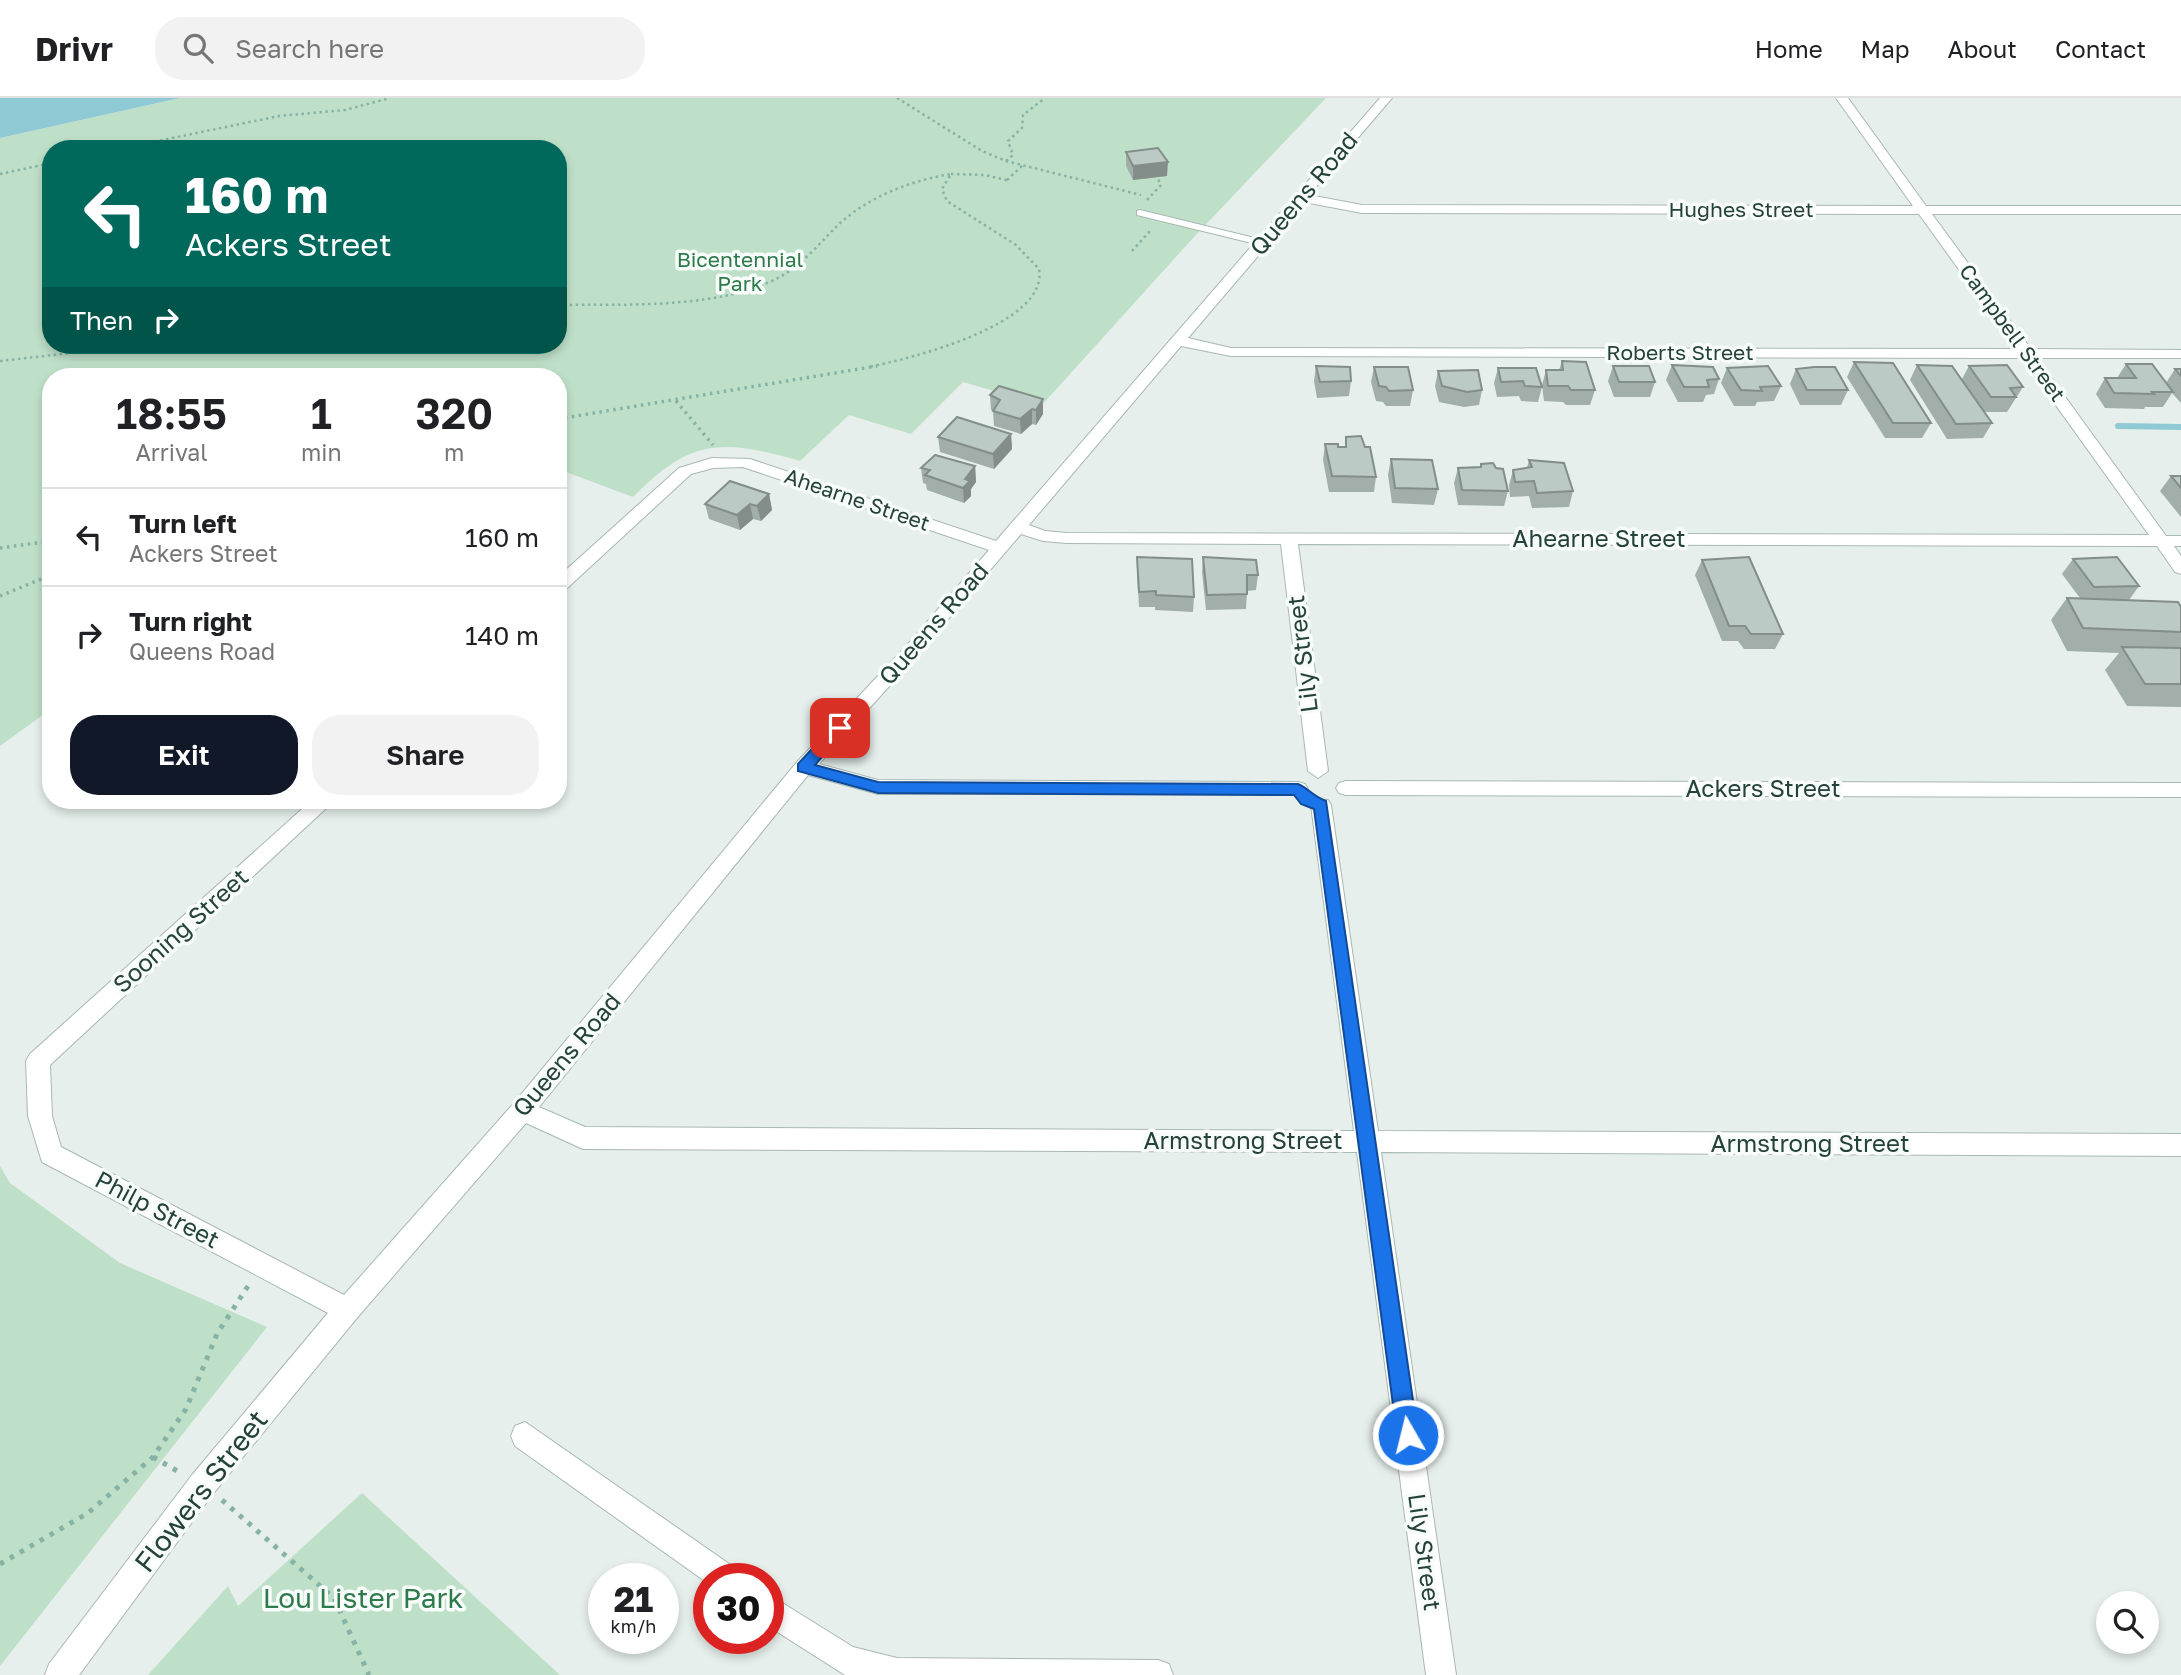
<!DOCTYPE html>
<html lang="en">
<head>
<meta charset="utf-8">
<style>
	body { margin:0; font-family:"Golos Text",sans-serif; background:#f2f2f2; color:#202124; height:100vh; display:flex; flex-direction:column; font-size:26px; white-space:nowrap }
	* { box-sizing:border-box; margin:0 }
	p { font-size:23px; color:#757577 }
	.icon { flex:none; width:38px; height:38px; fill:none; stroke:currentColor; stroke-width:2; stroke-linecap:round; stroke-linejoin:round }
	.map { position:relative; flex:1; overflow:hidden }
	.drawer { position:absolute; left:42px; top:270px; width:525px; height:441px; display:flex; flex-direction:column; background:#fff; border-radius:28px; box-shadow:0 4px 10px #0003 }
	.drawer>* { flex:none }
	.top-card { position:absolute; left:42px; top:42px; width:525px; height:214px; border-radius:28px; box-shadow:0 4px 10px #0003; background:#00695c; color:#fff; overflow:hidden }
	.tools { position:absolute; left:2096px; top:1493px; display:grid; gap:14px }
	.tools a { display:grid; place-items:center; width:63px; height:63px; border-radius:50%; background:#fff; box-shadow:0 4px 10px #0003; font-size:35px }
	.speed { position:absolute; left:588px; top:1465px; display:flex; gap:14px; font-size:35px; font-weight:700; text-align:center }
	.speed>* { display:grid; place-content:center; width:91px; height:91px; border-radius:50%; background:#fff; box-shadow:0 4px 10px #0003; line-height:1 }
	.speed small { font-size:18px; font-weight:400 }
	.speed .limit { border:10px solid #d22; background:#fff; color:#111 }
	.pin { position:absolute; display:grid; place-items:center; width:60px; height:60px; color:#fff; margin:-30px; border-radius:14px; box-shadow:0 4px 10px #0006 }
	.me { position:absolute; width:77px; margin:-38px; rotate:352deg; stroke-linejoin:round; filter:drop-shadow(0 0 5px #0008) }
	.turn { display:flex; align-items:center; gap:24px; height:147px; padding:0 28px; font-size:32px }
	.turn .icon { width:91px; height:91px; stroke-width:2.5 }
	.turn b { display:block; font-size:49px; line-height:60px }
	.then { display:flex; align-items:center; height:66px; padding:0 28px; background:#0003; gap:14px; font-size:26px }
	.eta { display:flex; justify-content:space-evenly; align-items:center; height:119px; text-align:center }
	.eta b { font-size:42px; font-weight:600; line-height:49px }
	.action { display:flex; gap:14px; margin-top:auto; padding:14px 28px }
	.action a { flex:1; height:80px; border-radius:28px; background:#111827; color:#fff; font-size:28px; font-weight:600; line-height:80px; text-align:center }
	.action a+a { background:#f2f2f2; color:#202124 }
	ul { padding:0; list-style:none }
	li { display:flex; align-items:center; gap:21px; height:98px; padding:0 28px; border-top:2px solid #e0e0e0 }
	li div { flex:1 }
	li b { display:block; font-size:26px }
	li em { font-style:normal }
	header { display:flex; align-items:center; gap:42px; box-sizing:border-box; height:98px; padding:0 35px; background:#fff; border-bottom:2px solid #e0e0e0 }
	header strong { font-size:33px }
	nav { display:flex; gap:38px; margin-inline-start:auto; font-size:24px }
	.search { width:490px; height:63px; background:#f2f2f2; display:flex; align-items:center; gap:18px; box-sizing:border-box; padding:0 24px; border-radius:28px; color:#757577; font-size:26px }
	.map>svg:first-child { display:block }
	.green { fill:#bfe0c8; fill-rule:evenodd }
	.water { fill:#8ec9d4 }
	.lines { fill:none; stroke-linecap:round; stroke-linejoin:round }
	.stream { stroke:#8ec9d4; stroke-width:6 }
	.lane-casing { stroke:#a8b8b2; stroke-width:2 }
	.street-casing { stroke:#a8b8b2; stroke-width:2 }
	.path-far2 { stroke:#86b3a5; stroke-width:2.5; stroke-dasharray:2.5 3.5; stroke-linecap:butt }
	.path-far1 { stroke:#86b3a5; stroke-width:3.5; stroke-dasharray:2.5 4.5; stroke-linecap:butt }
	.path { stroke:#86b3a5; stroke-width:5; stroke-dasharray:4.5 7; stroke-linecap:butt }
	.lane { fill:#fff; fill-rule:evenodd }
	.street { fill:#fff; fill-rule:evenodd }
	.wall { fill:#a1aea9 }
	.shaded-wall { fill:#838d89 }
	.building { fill:#bbcac4; stroke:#838d89; stroke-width:2 }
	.route { fill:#1a73e8; stroke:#114b97; stroke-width:2 }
	.labels { text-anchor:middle; stroke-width:7; stroke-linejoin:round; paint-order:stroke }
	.far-street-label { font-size:21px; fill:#24423a; stroke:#f7fbf9 }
	.far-park-label { font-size:21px; fill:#2d7a4b; stroke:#f7fbf9 }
	.street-label { font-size:24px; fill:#24423a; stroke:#f7fbf9 }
	.near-street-label { font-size:28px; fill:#24423a; stroke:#f7fbf9 }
	.near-park-label { font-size:28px; fill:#2d7a4b; stroke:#f7fbf9 }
</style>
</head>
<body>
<header>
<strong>Drivr</strong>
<div class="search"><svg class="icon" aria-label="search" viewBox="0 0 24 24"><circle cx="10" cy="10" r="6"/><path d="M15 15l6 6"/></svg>Search here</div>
<nav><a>Home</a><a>Map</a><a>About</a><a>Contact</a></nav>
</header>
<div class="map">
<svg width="2181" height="1577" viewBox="0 0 2181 1577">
	<rect width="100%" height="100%" fill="#e6efeb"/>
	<!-- green -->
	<g class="green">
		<path d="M 180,0 L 1326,0 L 1194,139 L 1042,307 L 963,284 L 911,336 L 849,317 L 800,363 C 722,341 692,339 633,399 L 558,371 L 558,278 L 51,278 L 51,611 L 0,648 L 0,40 ZM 51,51 L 558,51 L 558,247 L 51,247 Z"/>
		<path d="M 0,1068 L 10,1085 L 120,1165 L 267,1229 L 0,1568 Z"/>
		<path d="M 362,1395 L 560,1577 L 148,1577 L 228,1488 L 238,1508 Z"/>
	</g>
	<!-- water -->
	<path class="water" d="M 0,0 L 180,0 L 0,40 Z"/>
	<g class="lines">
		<!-- stream -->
		<path class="stream" d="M 2118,328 L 2181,329"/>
		<!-- lane casing -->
		<g class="lane-casing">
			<path id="lane" d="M 1140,112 L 1267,143 L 1269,145 L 1264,148 L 1137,117 L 1137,113 Z"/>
		</g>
		<!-- street casing -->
		<g class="street-casing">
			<g id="street">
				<path d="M 1380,0 L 1392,0 L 1309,97 L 1362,107 L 1913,108 L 1836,0 L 1848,0 L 1926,108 L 2181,108 L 2181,116 L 1932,116 L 2031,251 L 2181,252 L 2181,260 L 2037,260 L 2166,438 L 2181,438 L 2181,448 L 2174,448 L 2181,458 L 2181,476 L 2175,474 L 2157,448 L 1298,446 L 1328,673 L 1318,680 L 1308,673 L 1281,446 L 1067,445 L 1043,443 L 1021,436 L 920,554 L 819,666 L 878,682 L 1298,684 L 1305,686 L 1308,691 L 1305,696 L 878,696 L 808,677 L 539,1009 L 585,1029 L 1354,1033 L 1311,707 L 1314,702 L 1328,702 L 1331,707 L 1378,1033 L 2181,1036 L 2181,1058 L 1381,1054 L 1456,1577 L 1426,1577 L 1357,1054 L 583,1051 L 526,1025 L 356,1221 L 212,1397 L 79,1577 L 45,1577 L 49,1566 L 192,1377 L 328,1215 L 42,1064 L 28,1018 L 26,963 L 30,956 L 312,702 L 335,702 L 50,967 L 52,1018 L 61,1049 L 344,1197 L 514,1005 L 797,664 L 908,546 L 989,452 L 743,369 L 713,370 L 691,376 L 564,493 L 558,495 L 558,479 L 679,370 L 712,360 L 750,361 L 996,443 ZM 1304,104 L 1362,115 L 1919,116 L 2016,251 L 1231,250 L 1188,240 ZM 1181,248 L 1231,258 L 2022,260 L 2149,437 L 1067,435 L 1045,433 L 1029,427 Z"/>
				<path d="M 1346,683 L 2181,685 L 2181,699 L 1346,697 L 1339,695 L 1336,690 L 1339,685 Z"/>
				<path d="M 525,1324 L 735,1470 L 739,1480 L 709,1480 L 709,1486 L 515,1348 L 511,1338 L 515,1328 Z"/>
				<path d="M 768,1496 L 853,1549 L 897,1560 L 1158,1562 L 1169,1566 L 1173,1577 L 845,1577 L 768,1528 Z"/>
			</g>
		</g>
		<!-- path-far2 -->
		<g class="path-far2">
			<path d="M 897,0 L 982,53 L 1006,63 L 1141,97"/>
			<path d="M 119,51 L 279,18 L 345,12 L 390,0"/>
			<path d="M 1006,63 L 1013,57 L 1008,43 L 1022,30 L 1023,17 L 1045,0"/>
			<path d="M 0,76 L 51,65"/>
			<path d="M 951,76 L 985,77 L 1010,83"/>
			<path d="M 1007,82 L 1022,68"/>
			<path d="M 1147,102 L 1161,87 L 1158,81"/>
			<path d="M 1132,153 L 1150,133"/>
			<path d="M 558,207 C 625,206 725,212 785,176 C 804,164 820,145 836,129 C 867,99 909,83 951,76 L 942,91 L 947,103 L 1016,147 L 1039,171 C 1049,227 908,261 869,269"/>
			<path d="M 0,263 L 141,247"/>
		</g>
		<!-- path-far1 -->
		<g class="path-far1">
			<path d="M 676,303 L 713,347"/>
			<path d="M 558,321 L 877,268"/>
			<path d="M 0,450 L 51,443"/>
			<path d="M 0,498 L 51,477"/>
		</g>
		<!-- path -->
		<g class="path">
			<path d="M 153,1359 L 179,1374"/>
			<path d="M 222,1402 L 334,1500 L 369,1577"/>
			<path d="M 0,1466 L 88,1415 L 153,1359 L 186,1311 L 217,1236 L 248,1188"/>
		</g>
		<!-- lane -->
		<use href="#lane" class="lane"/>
		<!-- street -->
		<use href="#street" class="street"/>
	</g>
	<!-- wall -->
	<g class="wall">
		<path d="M 1126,54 L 1167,78 L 1133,82 L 1126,68 Z"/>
		<path d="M 1562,263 L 1595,292 L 1590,307 L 1566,307 L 1563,304 L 1544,303 L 1542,287 L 1546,272 L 1559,272 Z"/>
		<path d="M 1854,264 L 1931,325 L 1922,340 L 1885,340 L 1847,279 Z"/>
		<path d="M 2126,266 L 2166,285 L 2175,271 L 2181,271 L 2181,305 L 2172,295 L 2163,309 L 2145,309 L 2144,311 L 2105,310 L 2096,296 L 2105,280 L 2117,280 Z"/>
		<path d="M 1672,267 L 1719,281 L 1714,296 L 1706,297 L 1703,304 L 1678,304 L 1666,282 Z"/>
		<path d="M 1917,267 L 1962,281 L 1969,268 L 2023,289 L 2007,314 L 1984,314 L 1992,325 L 1983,340 L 1947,341 L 1910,282 Z"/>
		<path d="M 1316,268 L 1351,283 L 1349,298 L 1317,300 L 1314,283 Z"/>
		<path d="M 1613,268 L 1655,284 L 1650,299 L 1614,299 L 1608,283 Z"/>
		<path d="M 1374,269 L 1413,292 L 1410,308 L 1386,308 L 1383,304 L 1376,303 L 1371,284 Z"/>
		<path d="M 1498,270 L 1542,289 L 1538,304 L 1521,303 L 1519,298 L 1497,299 L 1494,285 Z"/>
		<path d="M 1727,270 L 1781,288 L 1774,303 L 1757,304 L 1755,308 L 1734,308 L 1721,285 Z"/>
		<path d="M 1796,271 L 1848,292 L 1841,307 L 1800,307 L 1790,286 Z"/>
		<path d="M 1438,273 L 1482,292 L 1479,307 L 1464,309 L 1439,304 L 1435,288 Z"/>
		<path d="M 990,297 L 1043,301 L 1043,316 L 1036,327 L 1032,326 L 1021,336 L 994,328 L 993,313 L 991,312 Z"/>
		<path d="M 1011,336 L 1012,351 L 994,371 L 940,354 L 938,339 Z"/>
		<path d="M 1346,339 L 1376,379 L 1374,394 L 1329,394 L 1323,362 L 1325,346 L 1338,349 L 1345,349 Z"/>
		<path d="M 1391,361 L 1438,391 L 1434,407 L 1392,405 L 1388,377 Z"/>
		<path d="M 1529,362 L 1573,393 L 1569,409 L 1532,410 L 1529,398 L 1510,399 L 1509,387 L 1513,372 L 1527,370 Z"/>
		<path d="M 1481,366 L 1508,393 L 1504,408 L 1458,407 L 1454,385 L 1458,370 L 1480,369 Z"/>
		<path d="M 975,368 L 976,384 L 971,391 L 971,398 L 964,405 L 927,392 L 926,386 L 923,385 L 921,370 Z"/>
		<path d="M 2171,378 L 2181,378 L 2181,419 L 2160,393 Z"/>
		<path d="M 769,396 L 772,412 L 761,423 L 753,421 L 740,432 L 709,421 L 705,406 Z"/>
		<path d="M 1137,459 L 1194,499 L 1193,514 L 1155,512 L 1155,509 L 1139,509 L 1137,474 Z"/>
		<path d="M 1203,459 L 1258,477 L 1256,492 L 1247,493 L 1246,511 L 1206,512 L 1202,474 Z"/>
		<path d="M 2073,461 L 2139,488 L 2129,502 L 2181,509 L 2181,609 L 2127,608 L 2105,572 L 2119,555 L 2067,553 L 2051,522 L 2067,500 L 2080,500 L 2062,476 Z"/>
		<path d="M 1702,462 L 1783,536 L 1775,551 L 1744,551 L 1738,543 L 1722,543 L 1695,477 Z"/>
	</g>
	<!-- shaded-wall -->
	<g class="shaded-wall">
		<path d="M 1168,64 L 1167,78 L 1133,82 L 1133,68 Z"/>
		<path d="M 1043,301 L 1043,316 L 1036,327 L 1036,312 Z"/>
		<path d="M 1032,311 L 1032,326 L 1021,336 L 1020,321 Z"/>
		<path d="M 1011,336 L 1012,351 L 994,371 L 993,356 Z"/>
		<path d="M 975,368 L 976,384 L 971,391 L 971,398 L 964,405 L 963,390 L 965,381 Z"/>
		<path d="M 769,396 L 772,412 L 761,423 L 757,408 Z"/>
		<path d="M 750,406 L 753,421 L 740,432 L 737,417 Z"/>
		<path d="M 558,422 L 564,437 L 558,440 Z"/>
	</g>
	<!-- building -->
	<g class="building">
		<path d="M 1158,50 L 1168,64 L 1133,68 L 1126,54 Z"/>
		<path d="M 1562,263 L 1586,264 L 1595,292 L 1571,292 L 1568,288 L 1548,288 L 1546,272 L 1563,272 Z"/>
		<path d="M 1854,264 L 1893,265 L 1931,325 L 1893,325 Z"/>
		<path d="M 2126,266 L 2152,266 L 2173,294 L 2152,294 L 2154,296 L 2114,295 L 2105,280 L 2136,280 Z"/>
		<path d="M 1672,267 L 1713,269 L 1719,281 L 1707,282 L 1709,289 L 1684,289 Z"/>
		<path d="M 1917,267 L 1952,268 L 1992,325 L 1956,326 Z"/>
		<path d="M 2007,267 L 2023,289 L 2010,290 L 2016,299 L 1991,299 L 1969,268 Z"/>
		<path d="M 1316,268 L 1350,269 L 1351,283 L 1320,284 Z"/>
		<path d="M 1613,268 L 1649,268 L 1655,284 L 1619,284 Z"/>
		<path d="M 1768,268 L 1781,288 L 1760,289 L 1762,293 L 1741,292 L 1727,270 Z"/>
		<path d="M 1374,269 L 1408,269 L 1413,292 L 1389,293 L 1386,289 L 1379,288 Z"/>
		<path d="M 1814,269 L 1835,269 L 1848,292 L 1807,292 L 1796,271 Z"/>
		<path d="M 1498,270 L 1536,270 L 1542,289 L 1525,288 L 1523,283 L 1501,284 Z"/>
		<path d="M 2175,271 L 2181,271 L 2181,278 Z"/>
		<path d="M 1478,272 L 1482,292 L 1467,294 L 1442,288 L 1438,273 Z"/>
		<path d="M 999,288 L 1043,301 L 1036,312 L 1032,311 L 1020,321 L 993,313 L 1000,302 L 990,297 Z"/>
		<path d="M 957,319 L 1011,336 L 993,356 L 938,339 Z"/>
		<path d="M 1361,338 L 1365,349 L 1370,349 L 1376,379 L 1332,378 L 1325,346 L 1338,346 L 1338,349 L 1346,349 L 1346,339 Z"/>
		<path d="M 935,357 L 975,368 L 965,381 L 970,383 L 963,390 L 925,377 L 930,372 L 921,370 Z"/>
		<path d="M 1391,361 L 1432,362 L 1438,391 L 1395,390 Z"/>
		<path d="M 1529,362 L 1564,365 L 1573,393 L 1537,395 L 1534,383 L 1515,384 L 1513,372 L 1532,369 Z"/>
		<path d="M 1493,365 L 1496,370 L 1503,371 L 1508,393 L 1462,392 L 1458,370 L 1481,369 L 1481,366 Z"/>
		<path d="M 2171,378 L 2181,378 L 2181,390 Z"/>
		<path d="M 730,383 L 769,396 L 757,408 L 750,406 L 737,417 L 705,406 Z"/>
		<path d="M 1137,459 L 1192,461 L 1194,499 L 1156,497 L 1156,493 L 1139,494 Z"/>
		<path d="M 1203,459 L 1256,462 L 1258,477 L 1247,477 L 1247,496 L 1207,497 Z"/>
		<path d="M 1749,459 L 1783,536 L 1751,536 L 1745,528 L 1729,528 L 1702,462 Z"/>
		<path d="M 2117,459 L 2139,488 L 2094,489 L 2073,461 Z"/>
		<path d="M 2067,500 L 2178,504 L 2181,509 L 2181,534 L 2083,530 Z"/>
		<path d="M 2122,549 L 2181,550 L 2181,586 L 2145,586 Z"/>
	</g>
	<!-- route -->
	<path class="route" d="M 840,624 L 848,630 L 845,633 L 815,667 L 878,684 L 1298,686 C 1307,689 1312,698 1326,703 L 1418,1337 L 1415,1345 L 1408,1348 L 1401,1345 L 1397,1337 L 1314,711 L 1301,706 L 1294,697 L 878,695 L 798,673 L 798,666 L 835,626 Z"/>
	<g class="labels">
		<!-- far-street labels -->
		<g class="far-street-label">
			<text x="1741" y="119">Hughes Street</text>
			<text transform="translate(2012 235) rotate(54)" y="7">Campbell Street</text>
			<text x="1680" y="262">Roberts Street</text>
			<text transform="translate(857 402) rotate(19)" y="7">Ahearne Street</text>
		</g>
		<!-- far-park labels -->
		<g class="far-park-label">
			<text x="740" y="169">Bicentennial<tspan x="740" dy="24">Park</tspan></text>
		</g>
		<!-- street labels -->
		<g class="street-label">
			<text transform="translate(1304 96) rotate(-50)" y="8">Queens Road</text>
			<text x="1599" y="449">Ahearne Street</text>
			<text transform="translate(934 526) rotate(-49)" y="8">Queens Road</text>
			<text transform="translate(1303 556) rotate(-97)" y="8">Lily Street</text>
			<text x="1763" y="699">Ackers Street</text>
			<text transform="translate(181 833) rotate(-42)" y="8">Sooning Street</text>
			<text transform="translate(567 957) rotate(-50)" y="8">Queens Road</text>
			<text x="1243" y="1051">Armstrong Street</text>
			<text x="1810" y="1054">Armstrong Street</text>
			<text transform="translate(157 1112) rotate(28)" y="8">Philp Street</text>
			<text transform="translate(1424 1454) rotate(82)" y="8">Lily Street</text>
		</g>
		<!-- near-street labels -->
		<g class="near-street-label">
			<text transform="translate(201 1393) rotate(-52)" y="10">Flowers Street</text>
		</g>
		<!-- near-park labels -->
		<g class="near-park-label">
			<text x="363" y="1510">Lou Lister Park</text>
		</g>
	</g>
</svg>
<div class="tools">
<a><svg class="icon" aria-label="search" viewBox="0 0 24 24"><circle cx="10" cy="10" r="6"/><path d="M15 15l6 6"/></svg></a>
</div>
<div class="speed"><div>21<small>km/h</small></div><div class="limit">30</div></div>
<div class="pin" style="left:840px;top:630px;background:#d93025"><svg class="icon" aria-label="arrive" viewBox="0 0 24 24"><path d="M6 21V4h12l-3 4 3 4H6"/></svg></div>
<svg class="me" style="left:1408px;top:1337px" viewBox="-20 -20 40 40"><circle r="17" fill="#1a73e8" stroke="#fff" stroke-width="3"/><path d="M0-11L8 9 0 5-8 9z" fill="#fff"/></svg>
<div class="top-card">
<div class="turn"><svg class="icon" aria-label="left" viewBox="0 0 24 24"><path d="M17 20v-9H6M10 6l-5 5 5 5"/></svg><div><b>160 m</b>Ackers Street</div></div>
<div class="then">Then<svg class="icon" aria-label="right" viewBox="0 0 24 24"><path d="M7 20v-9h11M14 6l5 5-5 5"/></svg></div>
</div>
<section class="drawer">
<div class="eta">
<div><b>18:55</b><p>Arrival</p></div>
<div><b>1</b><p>min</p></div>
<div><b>320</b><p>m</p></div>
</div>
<ul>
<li><svg class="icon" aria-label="left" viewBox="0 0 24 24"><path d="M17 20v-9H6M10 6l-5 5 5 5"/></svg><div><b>Turn left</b><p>Ackers Street</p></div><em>160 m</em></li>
<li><svg class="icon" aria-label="right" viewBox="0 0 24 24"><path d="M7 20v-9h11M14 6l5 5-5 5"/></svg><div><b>Turn right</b><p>Queens Road</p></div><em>140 m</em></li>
</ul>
<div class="action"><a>Exit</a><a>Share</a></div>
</section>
</div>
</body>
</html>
